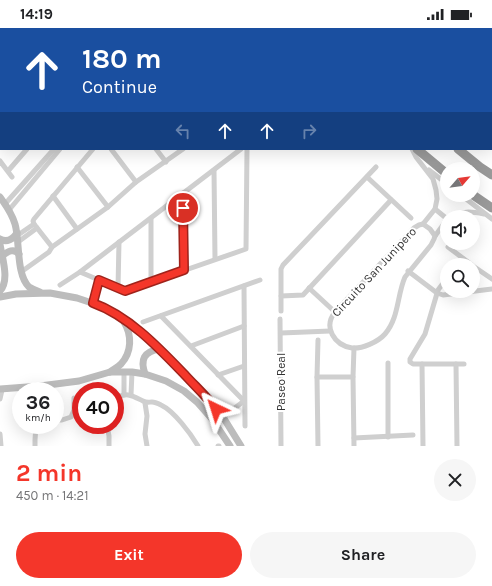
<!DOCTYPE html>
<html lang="en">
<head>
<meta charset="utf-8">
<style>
	body { margin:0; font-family:Karla,sans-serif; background:#f6f6f6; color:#202124; height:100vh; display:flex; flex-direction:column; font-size:15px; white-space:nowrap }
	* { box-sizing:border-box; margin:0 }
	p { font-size:13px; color:#757577 }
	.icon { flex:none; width:22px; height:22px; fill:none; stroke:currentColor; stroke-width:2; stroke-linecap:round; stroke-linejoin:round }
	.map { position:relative; height:418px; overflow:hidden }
	.details { display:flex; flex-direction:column; background:#fff; flex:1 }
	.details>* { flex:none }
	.top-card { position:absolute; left:0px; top:0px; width:492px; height:122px; box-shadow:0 4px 16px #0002; background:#1a4fa0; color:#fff; overflow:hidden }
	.needle { width:26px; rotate:62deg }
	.controls { position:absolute; left:440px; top:134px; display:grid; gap:8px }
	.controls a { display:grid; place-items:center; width:40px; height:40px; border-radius:50%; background:#fff; box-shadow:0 4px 16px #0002; font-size:20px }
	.speed { position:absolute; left:12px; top:354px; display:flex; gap:8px; font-size:20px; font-weight:700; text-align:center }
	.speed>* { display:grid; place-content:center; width:52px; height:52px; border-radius:50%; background:#fff; box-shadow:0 4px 16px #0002; line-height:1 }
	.speed small { font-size:10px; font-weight:400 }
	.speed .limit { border:6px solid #d22; background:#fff; color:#111 }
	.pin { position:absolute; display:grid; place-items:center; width:34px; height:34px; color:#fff; margin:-17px; border:2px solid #fff; border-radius:50%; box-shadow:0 1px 4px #0007 }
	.me { position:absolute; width:44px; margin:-22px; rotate:319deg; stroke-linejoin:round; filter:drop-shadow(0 0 3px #0008) }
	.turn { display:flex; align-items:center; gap:14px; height:84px; padding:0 16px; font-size:18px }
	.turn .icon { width:52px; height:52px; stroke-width:2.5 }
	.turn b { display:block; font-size:28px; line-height:34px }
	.lanes { display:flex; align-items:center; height:38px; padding:0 16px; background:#0003; justify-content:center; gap:20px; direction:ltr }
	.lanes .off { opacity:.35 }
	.round { display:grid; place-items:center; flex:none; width:42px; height:42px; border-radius:21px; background:#f6f6f6 }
	.overview { display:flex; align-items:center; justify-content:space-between; height:68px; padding:0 16px }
	h1 { font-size:24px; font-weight:700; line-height:30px; color:#f4362a }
	.action { display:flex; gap:8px; margin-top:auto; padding:8px 16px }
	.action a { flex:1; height:46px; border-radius:24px; background:#f4362a; color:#fff; font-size:16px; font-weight:700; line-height:46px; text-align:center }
	.action a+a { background:#f6f6f6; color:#202124 }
	.status { display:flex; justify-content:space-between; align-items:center; height:28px; padding:0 20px; background:#fff; direction:ltr }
	.status svg { height:11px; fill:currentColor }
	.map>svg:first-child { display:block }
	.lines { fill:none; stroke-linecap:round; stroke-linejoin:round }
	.street { stroke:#cfcfcf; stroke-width:5 }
	.secondary { stroke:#bcbcbc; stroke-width:7 }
	.highway { stroke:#999; stroke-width:9 }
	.route-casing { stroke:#9f231b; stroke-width:10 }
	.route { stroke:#f4362a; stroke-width:7 }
	.labels { text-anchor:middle; stroke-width:4; stroke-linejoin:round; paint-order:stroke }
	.street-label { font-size:12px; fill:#323232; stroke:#fff }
</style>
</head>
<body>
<div class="status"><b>14:19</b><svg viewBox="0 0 49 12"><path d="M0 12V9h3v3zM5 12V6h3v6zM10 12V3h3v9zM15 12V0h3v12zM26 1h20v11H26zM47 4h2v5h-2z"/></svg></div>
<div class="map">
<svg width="492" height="418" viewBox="0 0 492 418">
	<rect width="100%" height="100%" fill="#fff"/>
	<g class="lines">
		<!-- street -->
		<g class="street">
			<path d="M 35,0 L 36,1"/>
			<path d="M 40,0 L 40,1"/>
			<path d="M 65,0 L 66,1"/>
			<path d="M 129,1 L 131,0"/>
			<path d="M 0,30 L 1,30"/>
			<path d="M 0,66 L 1,65"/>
			<path d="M 0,99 L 1,98"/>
			<path d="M 111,121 L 136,154"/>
			<path d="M 156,121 L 166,134"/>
			<path d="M 412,121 L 416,129 L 433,151 L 436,162 L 437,171 L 435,181 L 423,196 L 419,197 L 414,200 L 335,284 C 323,299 334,317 352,320 C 362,321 378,314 385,306 C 399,290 397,267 405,249 L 431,217 L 434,211 L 435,208 L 443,197 L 447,190"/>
			<path d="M 0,133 L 12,149"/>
			<path d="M 77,139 L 108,179"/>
			<path d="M 214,142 L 215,231"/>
			<path d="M 429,142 L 447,156"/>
			<path d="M 8,143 L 27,121"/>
			<path d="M 367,149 L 411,190"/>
			<path d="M 183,165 L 183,242"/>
			<path d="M 461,167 L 492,191"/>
			<path d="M 53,168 L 77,201"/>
			<path d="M 5,176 L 54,121"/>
			<path d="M 435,181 L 446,190"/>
			<path d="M 9,182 L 60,121"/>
			<path d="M 449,189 C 464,183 469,183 484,186"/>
			<path d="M 423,196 L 430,201 L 435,208"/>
			<path d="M 18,207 L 34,196"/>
			<path d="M 18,214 L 37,200"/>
			<path d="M 52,219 L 34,196 L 33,193 L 34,191 L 93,121"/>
			<path d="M 448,219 L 472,237"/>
			<path d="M 458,237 L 463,231"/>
			<path d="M 473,238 L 492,251"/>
			<path d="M 408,243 L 437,265 L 443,267 L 492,261"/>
			<path d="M 21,244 L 49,224 L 52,219 L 108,179 L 136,154 L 183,121"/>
			<path d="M 80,244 L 125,263 L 246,221 L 247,121"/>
			<path d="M 447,250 L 438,262 L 425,306 L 410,331 L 410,334 L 413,336 L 456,336 L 457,418"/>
			<path d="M 151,254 L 151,190"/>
			<path d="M 60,257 L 80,244 L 241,121"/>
			<path d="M 244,258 L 245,398"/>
			<path d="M 118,260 L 119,214"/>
			<path d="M 309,260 L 335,284"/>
			<path d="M 281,268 L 303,267 L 391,172"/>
			<path d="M 93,275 L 99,252"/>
			<path d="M 281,283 L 281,241 L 283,237 L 376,139"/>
			<path d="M 161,288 L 244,373"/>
			<path d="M 280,291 L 281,418"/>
			<path d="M 143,294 L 260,252"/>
			<path d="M 281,305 L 330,303"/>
			<path d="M 191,318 L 244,298"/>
			<path d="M 422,336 L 423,418"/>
			<path d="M 456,336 L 464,336"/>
			<path d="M 218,347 L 244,338"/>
			<path d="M 317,349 L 318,312"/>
			<path d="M 353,349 L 354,320"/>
			<path d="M 124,367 L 124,344"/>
			<path d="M 131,367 L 132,344"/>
			<path d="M 0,371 L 2,362"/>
			<path d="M 115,371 C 126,363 133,368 143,373 C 147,375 149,374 152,374 C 155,374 159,376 161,377 C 174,383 191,406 198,418"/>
			<path d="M 145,375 L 147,388 L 145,406 L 147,418"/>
			<path d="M 223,389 L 244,373"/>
			<path d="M 55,392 L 62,392 L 71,389 L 74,382 L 74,370"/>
			<path d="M 107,397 L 109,408 L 109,418"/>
			<path d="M 0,406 L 1,418"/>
			<path d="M 388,409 L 388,335"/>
			<path d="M 354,410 L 413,407"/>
			<path d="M 35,418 L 35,412 L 36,397"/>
			<path d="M 218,418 L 219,418"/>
			<path d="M 318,418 L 317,349 L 353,349 L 354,418"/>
		</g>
		<!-- secondary -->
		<g class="secondary">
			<path d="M 0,169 C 6,177 12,186 15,196 C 20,213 16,247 29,259 C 32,261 37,263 40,264"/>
			<path d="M 0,211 C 7,215 13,211 17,205"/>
			<path d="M 0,216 C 2,230 10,252 0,263"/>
			<path d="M 2,228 C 8,223 14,220 19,226"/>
			<path d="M 0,269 L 16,266 L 50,265 L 77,270 L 104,279 L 122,290 L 142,306 L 159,321 L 209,372 L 223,389 L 241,418"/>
			<path d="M 110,344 C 114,341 118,339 121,336 C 132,324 132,307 124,294"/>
			<path d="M 145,346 C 140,331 144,324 159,321"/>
			<path d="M 0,361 L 40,358 L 79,353 L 110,344 L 132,344 L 145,346 L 166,353 L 184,363 L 197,374 L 212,391 L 230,418"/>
		</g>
		<!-- highway -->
		<g class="highway">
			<path d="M 331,0 L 332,1"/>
			<path d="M 357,0 L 358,1"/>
			<path d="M 417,121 L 447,146"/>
			<path d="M 458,121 L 480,139 L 492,147"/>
			<path d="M 473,167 L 492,180"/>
		</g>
	</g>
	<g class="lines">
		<!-- route casing -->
		<g class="route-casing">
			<path id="route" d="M 183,180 L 184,242 L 125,263 L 99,252 L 93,275 C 129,288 159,320 185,347 C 195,358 207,369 216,381"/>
		</g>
		<!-- route -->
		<use href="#route" class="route"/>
	</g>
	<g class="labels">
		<!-- street labels -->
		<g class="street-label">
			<text transform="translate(374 244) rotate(-47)" y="4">Circuito San Junipero</text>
			<text transform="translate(281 354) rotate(-90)" y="4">Paseo Real</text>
		</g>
	</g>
</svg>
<div class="controls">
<a><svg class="needle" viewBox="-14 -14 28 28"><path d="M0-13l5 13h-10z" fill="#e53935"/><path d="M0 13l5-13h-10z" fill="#757577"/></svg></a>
<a><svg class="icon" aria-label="sound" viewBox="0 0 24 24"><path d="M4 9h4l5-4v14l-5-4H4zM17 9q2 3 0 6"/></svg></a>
<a><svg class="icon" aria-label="search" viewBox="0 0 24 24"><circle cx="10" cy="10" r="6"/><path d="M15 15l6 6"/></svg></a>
</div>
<div class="speed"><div>36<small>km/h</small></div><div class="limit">40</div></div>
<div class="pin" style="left:183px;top:180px;background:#d93025"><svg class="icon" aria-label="arrive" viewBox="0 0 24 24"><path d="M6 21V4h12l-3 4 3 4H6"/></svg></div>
<svg class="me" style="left:216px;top:381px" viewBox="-20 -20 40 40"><path d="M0-17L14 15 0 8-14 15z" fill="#f4362a" stroke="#fff" stroke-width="4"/></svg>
<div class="top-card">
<div class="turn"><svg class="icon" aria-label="ahead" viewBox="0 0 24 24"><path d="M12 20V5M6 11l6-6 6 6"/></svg><div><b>180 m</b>Continue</div></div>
<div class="lanes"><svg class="icon off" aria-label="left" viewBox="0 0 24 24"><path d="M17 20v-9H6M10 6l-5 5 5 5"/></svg><svg class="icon" aria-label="ahead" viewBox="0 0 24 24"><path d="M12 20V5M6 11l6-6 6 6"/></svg><svg class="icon" aria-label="ahead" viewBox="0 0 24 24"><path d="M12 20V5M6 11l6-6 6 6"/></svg><svg class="icon off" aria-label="right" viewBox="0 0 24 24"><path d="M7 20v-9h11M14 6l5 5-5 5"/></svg></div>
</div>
</div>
<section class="details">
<div class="overview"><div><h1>2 min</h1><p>450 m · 14:21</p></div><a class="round"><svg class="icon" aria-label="close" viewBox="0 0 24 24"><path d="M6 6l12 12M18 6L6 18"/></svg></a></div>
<div class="action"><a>Exit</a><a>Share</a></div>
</section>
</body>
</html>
